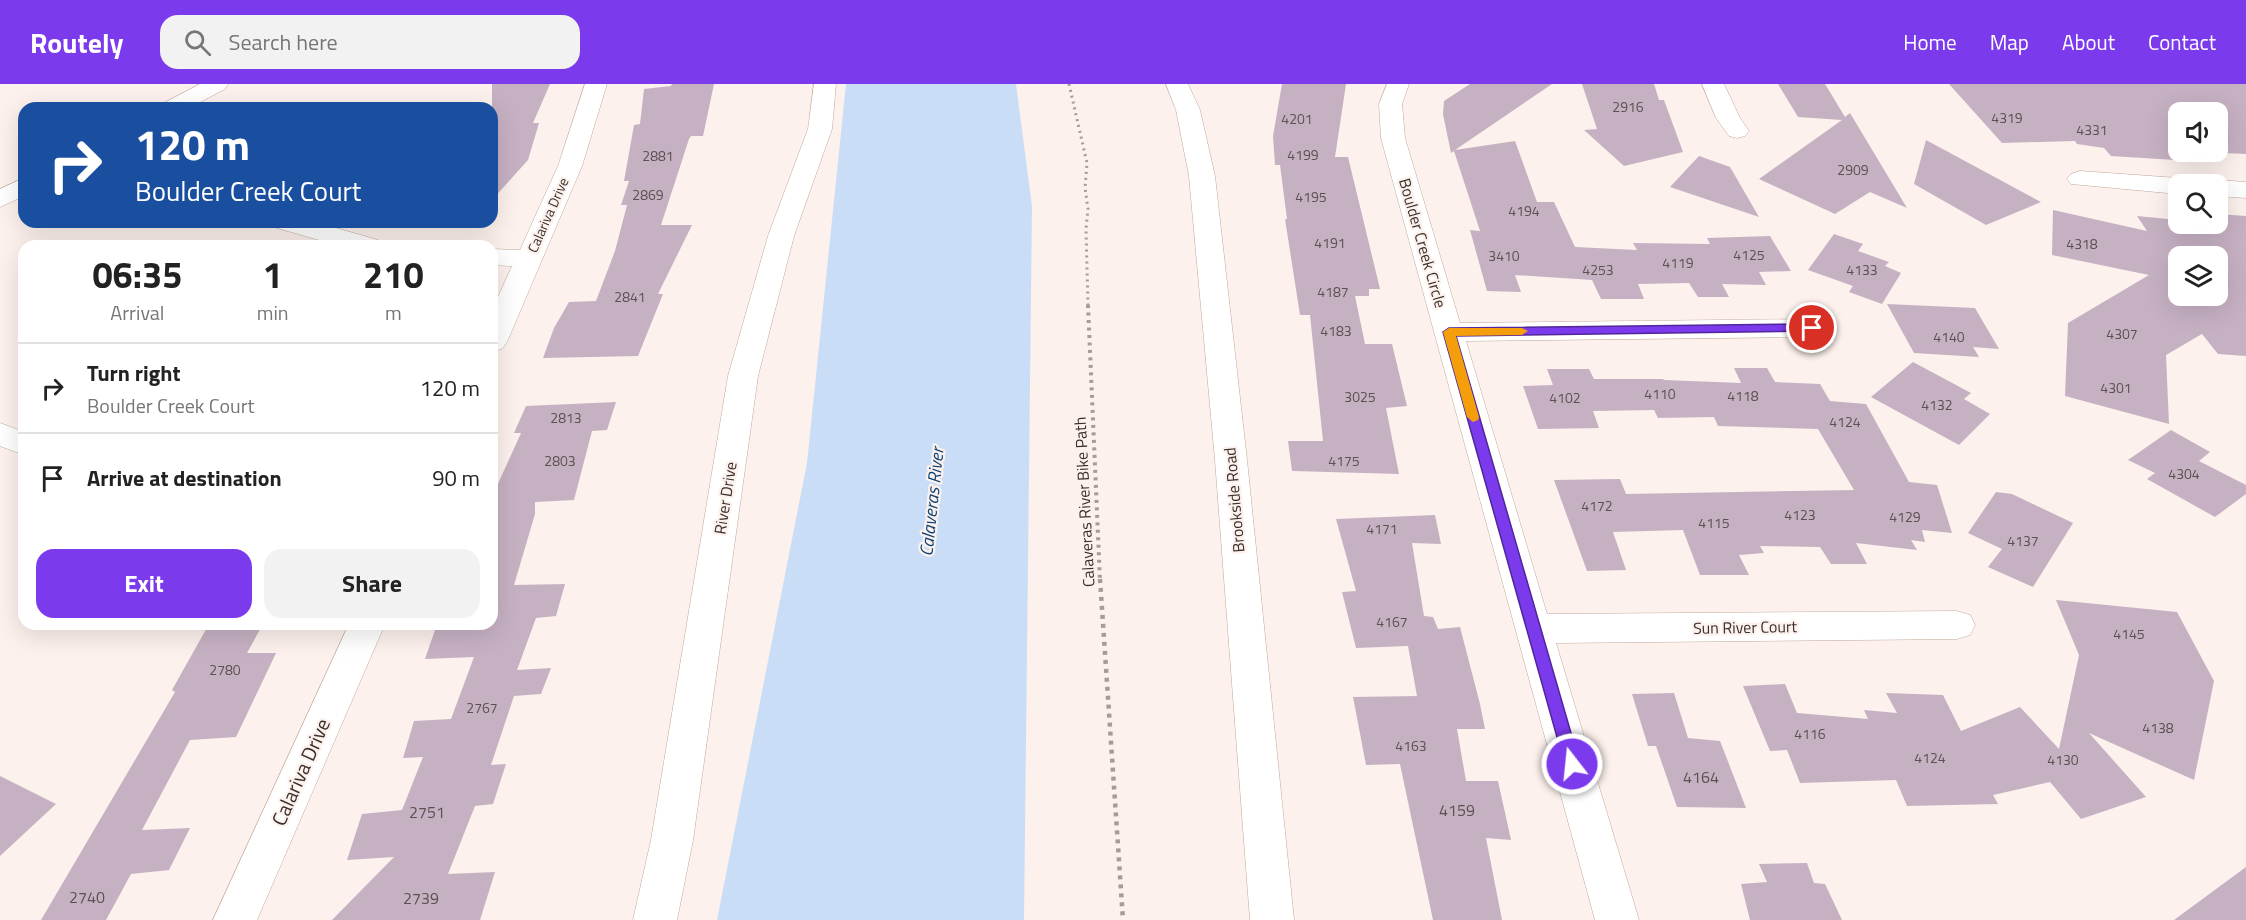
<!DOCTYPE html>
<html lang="en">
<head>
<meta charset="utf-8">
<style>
	body { margin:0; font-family:"Titillium Web",sans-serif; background:#f2f2f2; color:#222; height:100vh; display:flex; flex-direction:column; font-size:22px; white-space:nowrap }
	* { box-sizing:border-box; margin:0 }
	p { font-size:20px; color:#767676 }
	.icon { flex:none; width:33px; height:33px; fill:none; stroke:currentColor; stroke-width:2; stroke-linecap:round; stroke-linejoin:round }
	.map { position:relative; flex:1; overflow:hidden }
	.side { position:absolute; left:18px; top:156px; width:480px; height:390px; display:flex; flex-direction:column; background:#fff; border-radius:18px; box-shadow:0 6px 24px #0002 }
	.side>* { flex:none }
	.banner { position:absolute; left:18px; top:18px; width:480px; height:126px; border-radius:18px; box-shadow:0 6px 24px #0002; background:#1a4fa0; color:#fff; overflow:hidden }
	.fabs { position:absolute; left:2168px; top:18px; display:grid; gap:12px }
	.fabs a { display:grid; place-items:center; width:60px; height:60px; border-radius:12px; background:#fff; box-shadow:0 6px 24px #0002; font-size:30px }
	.pin { position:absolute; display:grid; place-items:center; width:51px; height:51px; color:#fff; margin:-26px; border:3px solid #fff; border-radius:50%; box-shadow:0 2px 6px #0007 }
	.me { position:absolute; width:66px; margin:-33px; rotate:344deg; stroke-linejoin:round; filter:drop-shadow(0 0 4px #0008) }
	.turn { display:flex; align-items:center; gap:21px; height:126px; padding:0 18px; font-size:27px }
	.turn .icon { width:78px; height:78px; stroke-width:2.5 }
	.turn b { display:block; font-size:42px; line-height:51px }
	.eta { display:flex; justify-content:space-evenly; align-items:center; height:102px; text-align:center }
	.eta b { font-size:36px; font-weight:700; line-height:42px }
	.action { display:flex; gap:12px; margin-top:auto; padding:12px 18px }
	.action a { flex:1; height:69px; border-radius:18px; background:#7c3aed; color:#fff; font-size:24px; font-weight:700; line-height:69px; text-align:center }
	.action a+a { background:#f2f2f2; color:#222 }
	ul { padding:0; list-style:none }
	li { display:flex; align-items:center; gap:18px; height:90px; padding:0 18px; border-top:2px solid #e0e0e0 }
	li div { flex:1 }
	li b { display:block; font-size:22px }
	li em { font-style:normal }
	header { display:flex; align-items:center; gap:36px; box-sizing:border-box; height:84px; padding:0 30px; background:#7c3aed; color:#fff }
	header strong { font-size:28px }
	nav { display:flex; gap:33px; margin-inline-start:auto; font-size:21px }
	.search { width:420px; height:54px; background:#f2f2f2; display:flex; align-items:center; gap:15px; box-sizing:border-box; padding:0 21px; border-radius:18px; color:#767676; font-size:22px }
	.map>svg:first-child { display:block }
	.water { fill:#c9def6 }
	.building { fill:#c6b1c3; fill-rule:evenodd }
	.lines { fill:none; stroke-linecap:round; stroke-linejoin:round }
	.minor-casing { stroke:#c1a99c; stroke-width:1 }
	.path-far2 { stroke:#a69b96; stroke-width:3; stroke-dasharray:2 4; stroke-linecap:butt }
	.path-far1 { stroke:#a69b96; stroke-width:4; stroke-dasharray:3 4.5; stroke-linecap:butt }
	.path { stroke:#a69b96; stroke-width:4.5; stroke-dasharray:4 5; stroke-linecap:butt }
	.minor { fill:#fff; fill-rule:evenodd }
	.route { fill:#7c3aed; stroke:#51269a; stroke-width:1.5 }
	.slow { fill:#f59e0b }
	.labels { text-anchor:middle; stroke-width:4.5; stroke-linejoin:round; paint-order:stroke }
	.number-label { font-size:14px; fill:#5d5051 }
	.far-street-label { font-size:14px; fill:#3a302b; stroke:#fcf1ec }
	.street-label { font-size:16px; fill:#3a302b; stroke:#fcf1ec }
	.near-number-label { font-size:16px; fill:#5d5051 }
	.water-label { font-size:18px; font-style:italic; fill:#0b4377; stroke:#fcf1ec }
	.near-street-label { font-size:20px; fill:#3a302b; stroke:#fcf1ec }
</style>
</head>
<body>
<header>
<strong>Routely</strong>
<div class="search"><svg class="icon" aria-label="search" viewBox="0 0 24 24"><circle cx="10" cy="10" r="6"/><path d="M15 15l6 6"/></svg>Search here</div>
<nav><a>Home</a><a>Map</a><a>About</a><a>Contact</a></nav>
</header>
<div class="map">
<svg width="2246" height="836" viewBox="0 0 2246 836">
	<rect width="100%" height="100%" fill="#fcf1ec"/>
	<!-- water -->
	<path class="water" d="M 846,0 L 1016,0 L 1032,122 L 1024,836 L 717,836 L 807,379 Z"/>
	<!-- building -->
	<g class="building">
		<path d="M 492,0 L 550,0 L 533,39 L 539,39 L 528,76 L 492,116 Z"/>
		<path d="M 672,0 L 714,0 L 703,52 L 691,52 L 689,55 L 661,141 L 692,141 L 658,210 L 663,210 L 638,272 L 543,274 L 554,244 L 569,218 L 596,217 L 615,167 L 627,121 L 621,121 L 629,97 L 624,97 L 634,41 L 640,40 L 644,5 L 671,2 Z"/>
		<path d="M 1282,0 L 1346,0 L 1335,73 L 1348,73 L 1380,205 L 1369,205 L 1369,212 L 1355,212 L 1365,260 L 1392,260 L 1407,322 L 1386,324 L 1399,390 L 1292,387 L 1288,357 L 1323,357 L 1310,231 L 1300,231 L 1285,135 L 1287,135 L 1280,81 L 1275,81 L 1273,52 Z"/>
		<path d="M 1470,0 L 1552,0 L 1455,66 L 1515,57 L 1537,118 L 1554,118 L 1575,163 L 1637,166 L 1633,159 L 1710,160 L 1707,154 L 1770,152 L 1791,187 L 1759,188 L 1766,201 L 1722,200 L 1729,213 L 1698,213 L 1689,199 L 1638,200 L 1644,215 L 1601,215 L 1592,196 L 1515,191 L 1521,208 L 1487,207 L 1470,146 L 1480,147 L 1454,67 L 1451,69 L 1443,30 L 1444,17 Z"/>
		<path d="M 1582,0 L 1654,0 L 1659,16 L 1664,16 L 1683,68 L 1624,82 L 1584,46 L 1597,45 Z"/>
		<path d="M 1778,0 L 1825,0 L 1845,33 L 1850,29 L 1907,124 L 1870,108 L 1835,130 L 1759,95 L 1842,36 L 1798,33 Z"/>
		<path d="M 1949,0 L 2246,0 L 2246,70 L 2197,68 L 2217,68 L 2217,28 L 2178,28 L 2178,68 L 2183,68 L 2191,77 L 2111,72 L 2104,64 L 2077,60 L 2075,57 L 2002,59 Z"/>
		<path d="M 1926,56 L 2041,118 L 1986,141 L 1914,100 Z"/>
		<path d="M 1699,72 L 1730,83 L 1759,133 L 1670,103 Z"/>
		<path d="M 2053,126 L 2147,147 L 2137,132 L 2178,136 L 2178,140 L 2217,140 L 2217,130 L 2246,132 L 2246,272 L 2218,270 L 2202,250 L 2166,271 L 2169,340 L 2065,312 L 2068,239 L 2149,191 L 2052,171 ZM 2178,172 L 2217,172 L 2217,212 L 2178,212 Z"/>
		<path d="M 1834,150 L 1863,160 L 1858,167 L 1889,178 L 1885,182 L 1901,189 L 1882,220 L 1849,208 L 1853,202 L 1808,186 Z"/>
		<path d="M 1887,220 L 1975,224 L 1999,265 L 1973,263 L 1979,273 L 1914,269 Z"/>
		<path d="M 1913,278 L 1971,309 L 1964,315 L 1990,330 L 1959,361 L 1871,313 Z"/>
		<path d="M 1734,284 L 1767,284 L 1775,298 L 1820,300 L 1830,317 L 1866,320 L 1909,398 L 1937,401 L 1952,449 L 1922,446 L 1925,458 L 1911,456 L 1917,466 L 1856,459 L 1867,480 L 1831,480 L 1820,463 L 1760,462 L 1764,469 L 1739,471 L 1749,491 L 1700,491 L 1683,446 L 1613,448 L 1626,486 L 1587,487 L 1554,396 L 1620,395 L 1626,410 L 1854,406 L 1818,345 L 1718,342 L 1714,333 L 1658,334 L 1654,326 L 1593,327 L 1599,344 L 1538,345 L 1523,302 L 1553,301 L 1547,285 L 1589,285 L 1594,295 L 1663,295 L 1664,296 L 1741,299 Z"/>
		<path d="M 616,318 L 607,346 L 592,347 L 574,416 L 535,418 L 535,430 L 514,501 L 565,500 L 556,532 L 536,534 L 517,586 L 551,584 L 541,610 L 514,612 L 491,681 L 506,680 L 493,720 L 475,722 L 448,790 L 495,788 L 480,836 L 332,836 L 394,773 L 347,776 L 362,730 L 402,726 L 423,673 L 403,674 L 414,637 L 451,635 L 474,573 L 425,575 L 436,543 L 492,540 L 492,413 L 521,349 L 514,349 L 526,322 Z"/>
		<path d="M 2171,346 L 2210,368 L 2199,377 L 2246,401 L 2246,410 L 2215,433 L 2147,395 L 2155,389 L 2128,376 Z"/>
		<path d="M 1996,408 L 2012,410 L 2073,439 L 2033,503 L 1988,483 L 2002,465 L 1968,449 Z"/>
		<path d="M 1435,431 L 1441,460 L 1412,459 L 1424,532 L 1433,533 L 1438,545 L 1460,543 L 1480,620 L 1485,645 L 1457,645 L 1466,697 L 1498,697 L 1511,756 L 1486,754 L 1502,836 L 1433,836 L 1400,680 L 1366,681 L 1353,613 L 1417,612 L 1408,562 L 1356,564 L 1342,508 L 1356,507 L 1336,435 Z"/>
		<path d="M 2056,516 L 2177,528 L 2214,597 L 2194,696 L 2089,649 L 2146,713 L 2081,735 L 2050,698 L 1993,711 L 1998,720 L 1907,722 L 1896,696 L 1800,699 L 1787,666 L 1770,667 L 1743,602 L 1785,600 L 1797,629 L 1868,635 L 1864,626 L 1897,629 L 1886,609 L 1943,611 L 1961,647 L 2020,623 L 2059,665 L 2079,571 Z"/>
		<path d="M 209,540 L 263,540 L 247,569 L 276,569 L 236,653 L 190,656 L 142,746 L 190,744 L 169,786 L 131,790 L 106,836 L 41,836 L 175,608 L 172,606 Z"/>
		<path d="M 1674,609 L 1688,654 L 1720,657 L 1746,724 L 1677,723 L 1656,662 L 1648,662 L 1632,610 Z"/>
		<path d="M 0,692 L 56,720 L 0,772 Z"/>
		<path d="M 1807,779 L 1814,799 L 1825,800 L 1842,836 L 1750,836 L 1741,800 L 1767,798 L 1759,780 Z"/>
		<path d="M 2246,783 L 2246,836 L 2174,836 Z"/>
	</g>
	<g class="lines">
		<!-- minor casing -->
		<g class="minor-casing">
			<g id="minor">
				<path d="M 200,0 L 228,0 L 225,5 L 189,24 L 160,24 L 164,19 Z"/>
				<path d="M 585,0 L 607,0 L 582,82 L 507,258 L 502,265 L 492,267 L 492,226 L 512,182 L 492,181 L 492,165 L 520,166 L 558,82 Z"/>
				<path d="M 814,0 L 836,0 L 832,45 L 794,152 L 758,292 L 693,756 L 677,836 L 633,836 L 651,756 L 728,292 L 768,152 L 808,45 Z"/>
				<path d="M 1166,0 L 1188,0 L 1200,26 L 1215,92 L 1247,376 L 1294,836 L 1250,836 L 1215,376 L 1189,92 L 1176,26 Z"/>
				<path d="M 1387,0 L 1409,0 L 1402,20 L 1405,54 L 1460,239 L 1812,235 L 1822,238 L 1826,244 L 1822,250 L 1812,253 L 1466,257 L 1547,530 L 1957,527 L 1970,531 L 1975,541 L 1970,551 L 1957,555 L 1556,559 L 1639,836 L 1595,836 L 1381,54 L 1379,20 Z"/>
				<path d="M 1702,0 L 1724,0 L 1740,34 L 1749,47 L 1745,52 L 1737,54 L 1729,52 L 1716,34 Z"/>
				<path d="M 2080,87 L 2178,94 L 2187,97 L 2190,100 L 2178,100 L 2178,110 L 2071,100 L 2067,95 L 2071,90 Z"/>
				<path d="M 24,94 L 24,112 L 0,123 L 0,105 Z"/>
				<path d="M 2217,96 L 2246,98 L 2246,114 L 2217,112 L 2217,100 L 2207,100 Z"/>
				<path d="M 273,138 L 315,138 L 378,156 L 382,162 L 340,162 L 277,144 Z"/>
				<path d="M 0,339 L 24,348 L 24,371 L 0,362 Z"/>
				<path d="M 349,540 L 385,540 L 257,836 L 213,836 Z"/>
			</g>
		</g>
		<!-- path-far2 -->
		<path class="path-far2" d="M 1069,0 L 1087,79 L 1085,104 L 1088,125 L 1086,145 L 1088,222"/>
		<!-- path-far1 -->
		<path class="path-far1" d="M 1088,221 L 1100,497"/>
		<!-- path -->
		<path class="path" d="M 1100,495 L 1123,836"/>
		<!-- minor -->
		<use href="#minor" class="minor"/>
	</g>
	<!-- route -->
	<path class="route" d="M 1812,240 L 1817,241 L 1817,247 L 1456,252 L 1580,680 L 1578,685 L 1572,687 L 1566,685 L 1443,248 L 1449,244 Z"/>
	<!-- slow -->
	<path class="slow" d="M 1449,244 L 1522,244 L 1528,247 L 1522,251 L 1456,252 L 1479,333 L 1478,336 L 1473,338 L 1467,333 L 1443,248 Z"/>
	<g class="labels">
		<!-- number labels -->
		<g class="number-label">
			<text x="1628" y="28">2916</text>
			<text x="2007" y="39">4319</text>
			<text x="1297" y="40">4201</text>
			<text x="2092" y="51">4331</text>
			<text x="1303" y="76">4199</text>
			<text x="658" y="77">2881</text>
			<text x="1853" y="91">2909</text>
			<text x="648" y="116">2869</text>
			<text x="1311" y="118">4195</text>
			<text x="1524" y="132">4194</text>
			<text x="1330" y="164">4191</text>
			<text x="2082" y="165">4318</text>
			<text x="1749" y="176">4125</text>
			<text x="1504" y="177">3410</text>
			<text x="1678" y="184">4119</text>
			<text x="1598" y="191">4253</text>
			<text x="1862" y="191">4133</text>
			<text x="1333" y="213">4187</text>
			<text x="630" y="218">2841</text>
			<text x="1336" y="252">4183</text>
			<text x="2122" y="255">4307</text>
			<text x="1949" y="258">4140</text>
			<text x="2116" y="309">4301</text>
			<text x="1660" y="315">4110</text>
			<text x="1743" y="317">4118</text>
			<text x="1360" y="318">3025</text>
			<text x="1565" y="319">4102</text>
			<text x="1937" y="326">4132</text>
			<text x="566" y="339">2813</text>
			<text x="1845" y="343">4124</text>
			<text x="560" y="382">2803</text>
			<text x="1344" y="382">4175</text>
			<text x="2184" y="395">4304</text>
			<text x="1597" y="427">4172</text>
			<text x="1800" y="436">4123</text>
			<text x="1905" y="438">4129</text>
			<text x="1714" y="444">4115</text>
			<text x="1382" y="450">4171</text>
			<text x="2023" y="462">4137</text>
			<text x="1392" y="543">4167</text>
			<text x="2129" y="555">4145</text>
			<text x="225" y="591">2780</text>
			<text x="482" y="629">2767</text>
			<text x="2158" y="649">4138</text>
			<text x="1810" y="655">4116</text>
			<text x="1411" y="667">4163</text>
			<text x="1930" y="679">4124</text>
			<text x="2063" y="681">4130</text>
		</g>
		<!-- far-street labels -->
		<g class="far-street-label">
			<text transform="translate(548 131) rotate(-66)" y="5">Calariva Drive</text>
		</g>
		<!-- street labels -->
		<g class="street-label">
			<text transform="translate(1423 159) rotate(74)" y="6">Boulder Creek Circle</text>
			<text transform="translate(725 414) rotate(-81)" y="6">River Drive</text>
			<text transform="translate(1234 416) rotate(-95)" y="6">Brookside Road</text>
			<text transform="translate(1084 418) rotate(-93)" y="6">Calaveras River Bike Path</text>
			<text transform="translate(1745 543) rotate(-1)" y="6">Sun River Court</text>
		</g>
		<!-- near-number labels -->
		<g class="near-number-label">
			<text x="1701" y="699">4164</text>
			<text x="1457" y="732">4159</text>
			<text x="427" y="734">2751</text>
			<text x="87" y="819">2740</text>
			<text x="421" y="820">2739</text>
		</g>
		<!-- water labels -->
		<g class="water-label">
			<text transform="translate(932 418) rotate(-84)" y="6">Calaveras River</text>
		</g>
		<!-- near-street labels -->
		<g class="near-street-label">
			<text transform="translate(301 688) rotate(-66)" y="7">Calariva Drive</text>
		</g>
	</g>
</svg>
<div class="fabs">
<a><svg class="icon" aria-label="sound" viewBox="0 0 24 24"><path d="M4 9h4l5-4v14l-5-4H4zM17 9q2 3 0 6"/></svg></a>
<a><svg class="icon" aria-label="search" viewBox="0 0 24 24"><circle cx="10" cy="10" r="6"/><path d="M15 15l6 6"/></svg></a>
<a><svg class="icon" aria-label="layers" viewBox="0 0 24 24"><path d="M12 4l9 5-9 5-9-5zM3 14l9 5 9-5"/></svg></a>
</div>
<div class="pin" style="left:1812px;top:244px;background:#d93025"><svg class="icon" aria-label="arrive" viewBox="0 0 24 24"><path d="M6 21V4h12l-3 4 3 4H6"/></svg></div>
<svg class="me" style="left:1572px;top:680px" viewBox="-20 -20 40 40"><circle r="17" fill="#7c3aed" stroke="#fff" stroke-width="3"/><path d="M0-11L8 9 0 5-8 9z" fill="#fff"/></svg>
<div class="banner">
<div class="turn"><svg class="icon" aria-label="right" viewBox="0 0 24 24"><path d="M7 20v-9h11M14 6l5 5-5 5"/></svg><div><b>120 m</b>Boulder Creek Court</div></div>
</div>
<section class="side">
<div class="eta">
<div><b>06:35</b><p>Arrival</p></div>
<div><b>1</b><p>min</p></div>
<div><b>210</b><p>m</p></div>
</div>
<ul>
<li><svg class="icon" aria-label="right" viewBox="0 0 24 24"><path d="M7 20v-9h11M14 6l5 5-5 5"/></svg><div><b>Turn right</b><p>Boulder Creek Court</p></div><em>120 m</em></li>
<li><svg class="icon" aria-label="arrive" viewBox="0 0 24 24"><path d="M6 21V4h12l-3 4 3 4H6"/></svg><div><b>Arrive at destination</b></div><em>90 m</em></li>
</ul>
<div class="action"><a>Exit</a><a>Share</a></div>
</section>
</div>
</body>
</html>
